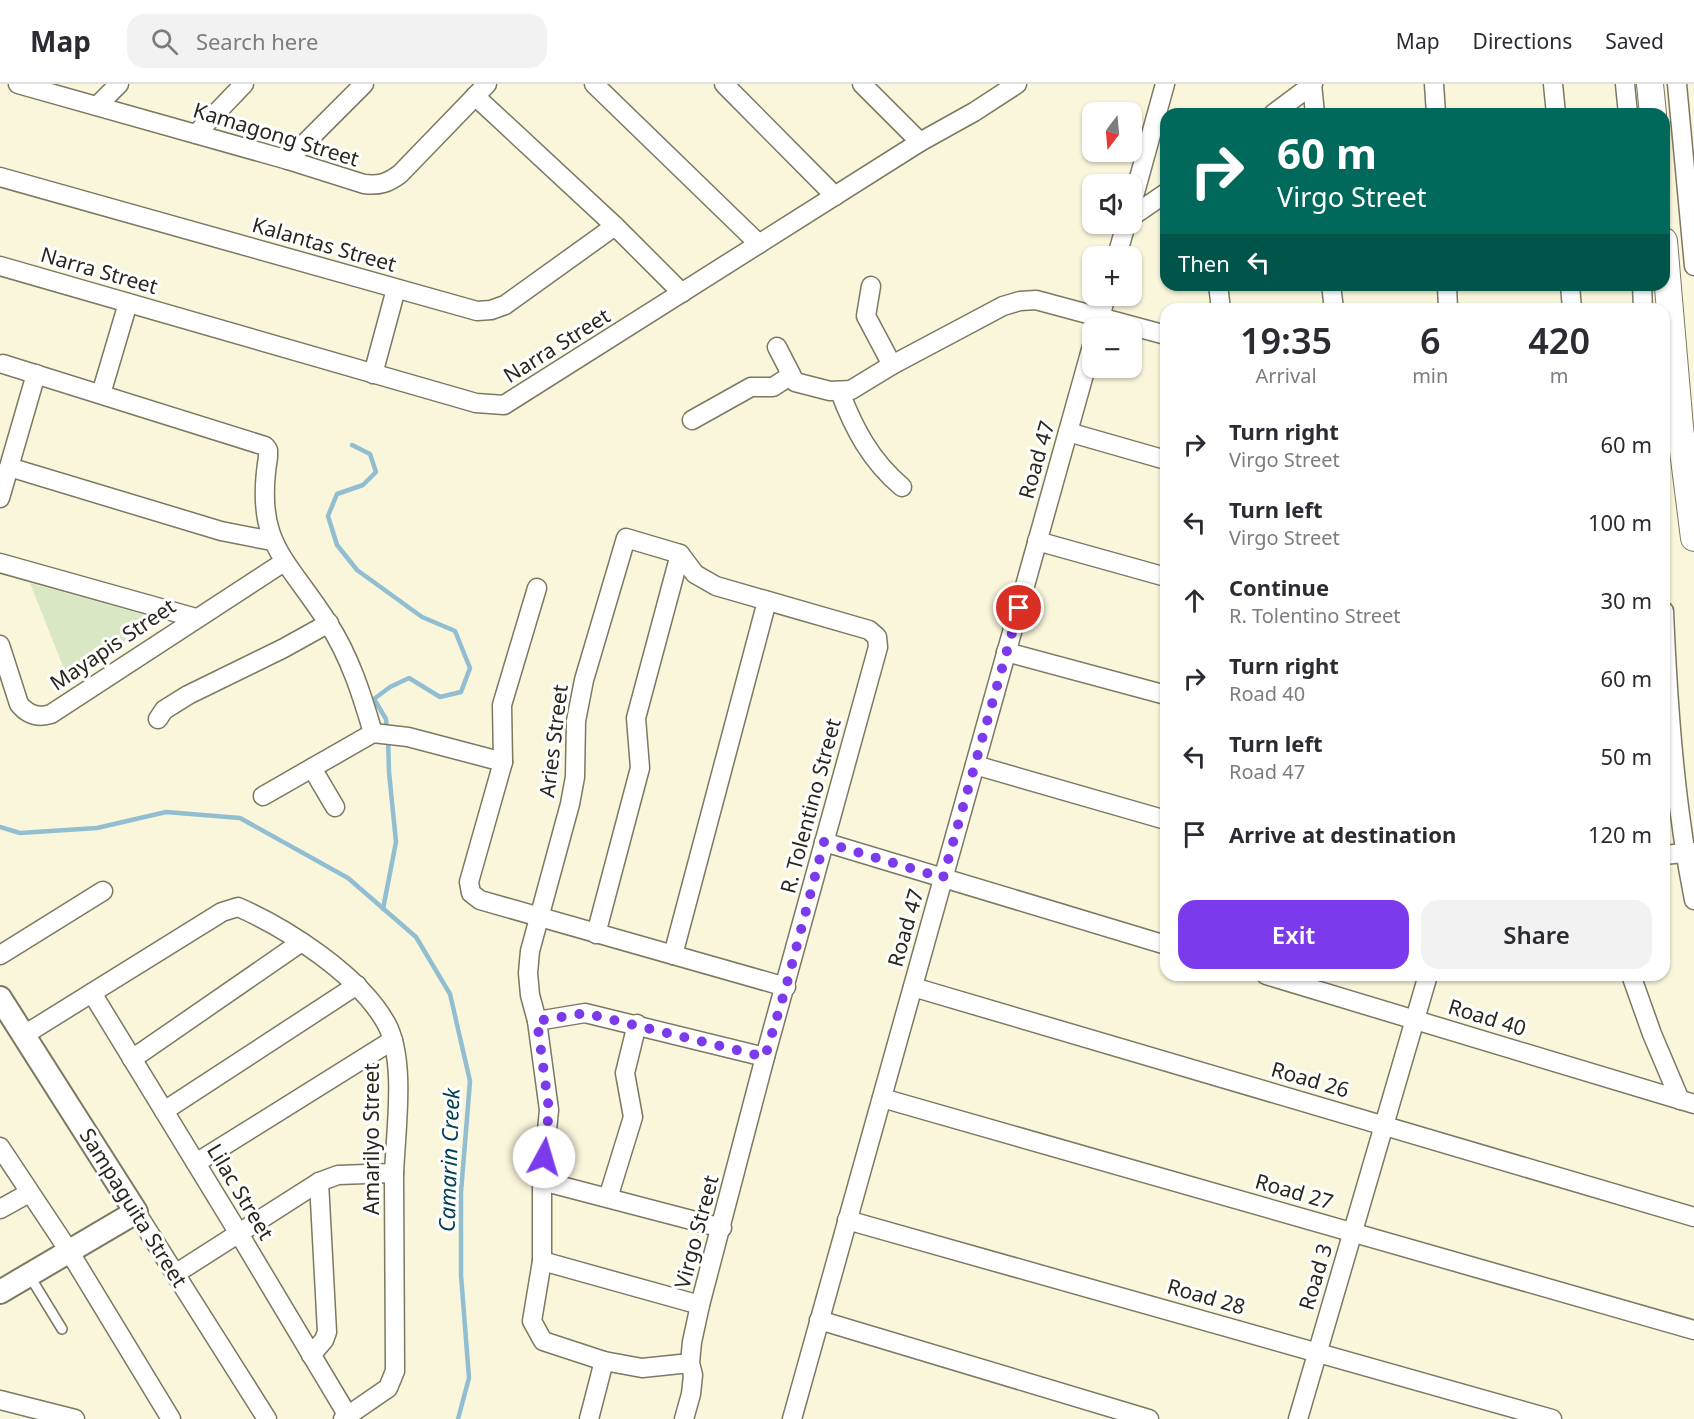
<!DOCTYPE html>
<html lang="en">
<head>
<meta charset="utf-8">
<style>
	body { margin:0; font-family:"Noto Sans",sans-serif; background:#f2f2f3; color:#2b2b33; height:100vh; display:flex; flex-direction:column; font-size:22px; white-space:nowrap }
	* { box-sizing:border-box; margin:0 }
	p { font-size:20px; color:#7c7c81 }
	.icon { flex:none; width:33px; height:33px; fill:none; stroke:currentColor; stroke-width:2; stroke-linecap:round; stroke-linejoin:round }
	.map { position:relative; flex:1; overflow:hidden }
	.panel { position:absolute; left:1160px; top:219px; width:510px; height:678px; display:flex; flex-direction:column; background:#fff; border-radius:18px; box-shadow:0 2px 4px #0004 }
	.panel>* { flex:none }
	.top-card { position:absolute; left:1160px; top:24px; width:510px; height:183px; border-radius:18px; box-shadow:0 2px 4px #0004; background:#00695c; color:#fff; overflow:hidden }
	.needle { width:39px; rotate:196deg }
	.tools { position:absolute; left:1082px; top:18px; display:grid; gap:12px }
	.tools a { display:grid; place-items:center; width:60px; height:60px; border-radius:12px; background:#fff; box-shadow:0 2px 4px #0004; font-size:30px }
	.pin { position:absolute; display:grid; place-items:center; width:51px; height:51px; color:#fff; margin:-26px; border:3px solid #fff; border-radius:50%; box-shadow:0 2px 6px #0007 }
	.me { position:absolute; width:66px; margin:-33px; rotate:6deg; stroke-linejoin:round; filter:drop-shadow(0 0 4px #0008) }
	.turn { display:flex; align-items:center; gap:21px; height:126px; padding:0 18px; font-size:27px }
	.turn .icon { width:78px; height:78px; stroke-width:2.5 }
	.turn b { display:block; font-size:42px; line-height:51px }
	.then { display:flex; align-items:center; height:57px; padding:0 18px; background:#0003; gap:12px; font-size:22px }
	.eta { display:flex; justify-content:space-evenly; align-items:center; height:102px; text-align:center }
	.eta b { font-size:36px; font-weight:600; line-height:42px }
	.action { display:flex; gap:12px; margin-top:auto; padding:12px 18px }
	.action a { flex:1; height:69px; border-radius:18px; background:#7c3aed; color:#fff; font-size:24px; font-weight:600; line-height:69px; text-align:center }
	.action a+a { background:#f2f2f3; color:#2b2b33 }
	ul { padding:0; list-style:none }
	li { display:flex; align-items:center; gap:18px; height:78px; padding:0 18px }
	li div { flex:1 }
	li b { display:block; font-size:22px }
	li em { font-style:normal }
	header { display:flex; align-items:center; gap:36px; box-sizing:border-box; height:84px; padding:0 30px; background:#fff; border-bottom:2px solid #e1e1e2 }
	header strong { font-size:28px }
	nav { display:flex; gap:33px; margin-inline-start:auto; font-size:21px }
	.search { width:420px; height:54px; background:#f2f2f3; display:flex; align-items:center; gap:15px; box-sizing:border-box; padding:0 21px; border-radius:18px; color:#7c7c81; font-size:22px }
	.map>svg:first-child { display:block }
	.green { fill:#dae7c5 }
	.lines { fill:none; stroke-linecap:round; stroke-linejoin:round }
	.stream { stroke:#92bed2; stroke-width:4.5 }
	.service-casing { stroke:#7c7861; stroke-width:12 }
	.minor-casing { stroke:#7c7861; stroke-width:21 }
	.tertiary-casing { stroke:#7c7861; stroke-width:26 }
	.secondary-casing { stroke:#7c7861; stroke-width:28 }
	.service { stroke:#fff; stroke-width:9 }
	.minor { stroke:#fff; stroke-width:18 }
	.tertiary { stroke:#fff; stroke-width:22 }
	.secondary { stroke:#fff; stroke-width:26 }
	.route { stroke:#7c3aed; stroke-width:10; stroke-dasharray:0 18 }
	.labels { text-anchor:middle; stroke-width:6; stroke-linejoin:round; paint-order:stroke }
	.street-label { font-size:21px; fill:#28261d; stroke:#fff }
	.water-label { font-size:22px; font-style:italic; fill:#004155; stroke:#fff }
</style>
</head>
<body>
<header>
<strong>Map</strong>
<div class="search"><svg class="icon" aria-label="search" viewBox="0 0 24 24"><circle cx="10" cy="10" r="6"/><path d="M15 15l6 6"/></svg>Search here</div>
<nav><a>Map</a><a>Directions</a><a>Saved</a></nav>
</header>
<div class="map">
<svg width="1694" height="1335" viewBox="0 0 1694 1335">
	<rect width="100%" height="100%" fill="#faf6dc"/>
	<!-- green -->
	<path class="green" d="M 30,499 L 159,535 L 68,595 Z"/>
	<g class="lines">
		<!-- stream -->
		<g class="stream">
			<path d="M 352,361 L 370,370 L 376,388 L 363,401 L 337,410 L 328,432 L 337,461 L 357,486 L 422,533 L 455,547 L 470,584 L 461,608 L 440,613 L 409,594 L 390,603 L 374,615 L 386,635 L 387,646"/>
			<path d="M 0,743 L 20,749 L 97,744 L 166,728 L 240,734 L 348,794 L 416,853 L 450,910 L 470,997 L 461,1108 L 461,1191 L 469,1294 L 458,1335"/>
			<path d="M 383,825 L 396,758 L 389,688 L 388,654"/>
		</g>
		<!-- service casing -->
		<g class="service-casing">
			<path id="service" d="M 29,1191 L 62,1245"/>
		</g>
		<!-- minor casing -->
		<g class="minor-casing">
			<g id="minor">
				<path d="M 18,0 L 288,76 L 364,100 C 379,102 388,99 400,90 L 487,0"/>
				<path d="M 594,0 L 759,160"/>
				<path d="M 724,0 L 835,112"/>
				<path d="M 862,0 L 920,58"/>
				<path d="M 1312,0 L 1315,30"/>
				<path d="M 1434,0 L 1436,30"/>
				<path d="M 1553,0 L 1556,30"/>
				<path d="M 1625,0 L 1628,30"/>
				<path d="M 1677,0 L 1694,182"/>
				<path d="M 475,12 L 615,142 L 682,209"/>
				<path d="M 97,22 L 119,0"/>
				<path d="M 1273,30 L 1313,0"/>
				<path d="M 196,50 L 244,0"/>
				<path d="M 288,76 L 364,0"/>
				<path d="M 0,93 L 477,227 L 491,226 L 505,221 L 615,142"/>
				<path d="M 1131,123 L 1165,0"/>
				<path d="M 1131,133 L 1166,109"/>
				<path d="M 1117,172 L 1126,140"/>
				<path d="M 0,182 L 476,319 L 504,321 L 920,58 L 974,28 L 1017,0"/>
				<path d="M 1218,201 L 1221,225"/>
				<path d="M 1331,201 L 1334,225"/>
				<path d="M 1447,201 L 1448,225"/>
				<path d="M 1570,201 L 1572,225"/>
				<path d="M 1642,201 L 1643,225"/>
				<path d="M 871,202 L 866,232 L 892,281"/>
				<path d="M 1097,244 L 1106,212"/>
				<path d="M 777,263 L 795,298 L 830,307 L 851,306 L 892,281 L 1003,222 L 1020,217 L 1036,216 L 1166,251"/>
				<path d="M 3,280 L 265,362 L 268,366 L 268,373 C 254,460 286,473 328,539 C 350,573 362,611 373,649"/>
				<path d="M 373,290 L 396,205"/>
				<path d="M 840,308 C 854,345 871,377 902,403"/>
				<path d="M 101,310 L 128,219"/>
				<path d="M 692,336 L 751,303 L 773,303 L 790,292"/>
				<path d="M 1068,348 L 1166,376"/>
				<path d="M 9,383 L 221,447 L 272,457"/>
				<path d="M 0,414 L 36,290"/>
				<path d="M 1037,457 L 1166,493"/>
				<path d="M 0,479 L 196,534"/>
				<path d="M 537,504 L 502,621 L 503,678 L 469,798 L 471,809 L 480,816 L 786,903"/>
				<path d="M 1664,527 C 1668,624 1675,721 1694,816"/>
				<path d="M 0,561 L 19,620 C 28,631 38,634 51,630 L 284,478"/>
				<path d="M 1006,568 L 1166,611"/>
				<path d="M 158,635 L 164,626 L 188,611 L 284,564 L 329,539"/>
				<path d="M 975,681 L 1166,736"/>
				<path d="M 312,684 L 335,723"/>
				<path d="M 263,712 L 373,649 L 408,653 L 503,678"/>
				<path d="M 824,758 L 1166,861"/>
				<path d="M 1664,771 L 1694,768"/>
				<path d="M 596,850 L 640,684 L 636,634 L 680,470"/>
				<path d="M 0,871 L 103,807"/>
				<path d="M 673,871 L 767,517"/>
				<path d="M 1266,891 L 1694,1020"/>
				<path d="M 1631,891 L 1652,950 L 1680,1016"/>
				<path d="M 913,903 L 1694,1133"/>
				<path d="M 92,909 L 238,1148 L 348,1332"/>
				<path d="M 537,937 L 585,929 L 765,973"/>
				<path d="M 24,951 L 222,828 L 238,823 C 288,845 359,891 386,939 C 407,976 395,1050 394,1092 C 394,1157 395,1222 395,1287 L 388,1304 L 343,1335"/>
				<path d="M 132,975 L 300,859"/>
				<path d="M 882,1014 L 1694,1246"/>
				<path d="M 164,1027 L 357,901"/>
				<path d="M 0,1063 L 69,1167 L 171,1335"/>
				<path d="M 196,1079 L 393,956"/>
				<path d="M 542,1097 L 722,1144"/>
				<path d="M 608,1114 L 633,1033 L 625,989 L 637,940"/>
				<path d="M 0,1125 L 29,1109"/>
				<path d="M 136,1128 L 267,1335"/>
				<path d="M 847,1136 L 1552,1335"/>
				<path d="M 542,1177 L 700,1221"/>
				<path d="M 175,1190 L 319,1098 L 338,1091 L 394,1089"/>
				<path d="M 819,1236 L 1149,1335"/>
				<path d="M 311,1271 L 324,1256 L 327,1248 L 319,1098"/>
				<path d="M 0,1316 L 75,1335"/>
				<path d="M 589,1335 L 604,1277"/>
				<path d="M 684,1335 L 691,1310 L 693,1291 L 690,1279 L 692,1258 L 700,1221 L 765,973 L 878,563 L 877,553 L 869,546 L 716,502 L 695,490 L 680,470 L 626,454 L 584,596 L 576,637 L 575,693 L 570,720 L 530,867 L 528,889 L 530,911 L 537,937 L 549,1026 L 542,1097 L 542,1177 L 532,1237 L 543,1257 L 604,1277 L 642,1284 L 690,1279"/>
				<path d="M 792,1335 L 1092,262"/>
				<path d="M 1298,1335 L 1428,891"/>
			</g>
		</g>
		<!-- tertiary casing -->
		<g class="tertiary-casing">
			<path id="tertiary" d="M 0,914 L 136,1128 L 0,1208"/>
		</g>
		<!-- secondary casing -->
		<g class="secondary-casing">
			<g id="secondary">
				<path d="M 1650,0 L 1653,30"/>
				<path d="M 1664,157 L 1680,343 L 1694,454"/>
			</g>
		</g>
		<!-- service -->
		<use href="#service" class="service"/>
		<!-- minor -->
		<use href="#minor" class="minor"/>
		<!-- tertiary -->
		<use href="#tertiary" class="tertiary"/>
		<!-- secondary -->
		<use href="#secondary" class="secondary"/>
	</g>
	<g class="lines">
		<!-- route -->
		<path class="route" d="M 544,1073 L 549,1026 L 537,937 L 585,929 L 765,973 L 786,903 L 824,758 L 943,794 L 1019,524"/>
	</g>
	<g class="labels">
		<!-- street labels -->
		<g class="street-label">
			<text transform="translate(276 51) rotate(17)" y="7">Kamagong Street</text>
			<text transform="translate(324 161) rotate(16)" y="7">Kalantas Street</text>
			<text transform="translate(99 187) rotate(16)" y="7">Narra Street</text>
			<text transform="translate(557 262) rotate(-32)" y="7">Narra Street</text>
			<text transform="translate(1037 376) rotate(-74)" y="7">Road 47</text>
			<text transform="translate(113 561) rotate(-34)" y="7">Mayapis Street</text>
			<text transform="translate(554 657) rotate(-83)" y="7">Aries Street</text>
			<text transform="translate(811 722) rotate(-75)" y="7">R. Tolentino Street</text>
			<text transform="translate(906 844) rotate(-74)" y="7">Road 47</text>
			<text transform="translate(1487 934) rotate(17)" y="7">Road 40</text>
			<text transform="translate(1310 996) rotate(16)" y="7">Road 26</text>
			<text transform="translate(372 1055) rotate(-90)" y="7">Amarilyo Street</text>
			<text transform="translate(240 1108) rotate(59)" y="7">Lilac Street</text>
			<text transform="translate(1294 1108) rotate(16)" y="7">Road 27</text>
			<text transform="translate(133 1124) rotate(58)" y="7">Sampaguita Street</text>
			<text transform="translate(697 1148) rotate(-75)" y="7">Virgo Street</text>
			<text transform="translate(1316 1193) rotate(-73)" y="7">Road 3</text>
			<text transform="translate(1206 1213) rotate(16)" y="7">Road 28</text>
		</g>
		<!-- water labels -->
		<g class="water-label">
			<text transform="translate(449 1076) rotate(-88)" y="8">Camarin Creek</text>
		</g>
	</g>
</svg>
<div class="tools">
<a><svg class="needle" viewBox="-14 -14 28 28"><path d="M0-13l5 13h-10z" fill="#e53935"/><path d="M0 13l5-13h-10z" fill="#7c7c81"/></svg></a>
<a><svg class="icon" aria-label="sound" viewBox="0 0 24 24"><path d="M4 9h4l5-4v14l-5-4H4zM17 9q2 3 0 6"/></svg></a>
<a>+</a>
<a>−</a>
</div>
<div class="pin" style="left:1019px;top:524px;background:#d93025"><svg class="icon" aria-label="arrive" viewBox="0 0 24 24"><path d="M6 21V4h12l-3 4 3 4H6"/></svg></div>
<svg class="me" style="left:544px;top:1073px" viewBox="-20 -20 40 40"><circle r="19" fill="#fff"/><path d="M0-13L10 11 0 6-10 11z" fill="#7c3aed"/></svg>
<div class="top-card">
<div class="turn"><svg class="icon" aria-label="right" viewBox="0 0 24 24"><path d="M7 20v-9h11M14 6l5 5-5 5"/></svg><div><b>60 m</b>Virgo Street</div></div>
<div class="then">Then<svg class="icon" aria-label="left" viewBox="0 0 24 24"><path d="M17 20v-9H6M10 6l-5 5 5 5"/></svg></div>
</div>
<section class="panel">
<div class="eta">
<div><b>19:35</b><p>Arrival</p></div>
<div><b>6</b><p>min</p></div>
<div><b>420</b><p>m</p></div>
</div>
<ul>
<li><svg class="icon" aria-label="right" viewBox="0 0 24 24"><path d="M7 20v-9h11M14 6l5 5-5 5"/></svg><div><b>Turn right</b><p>Virgo Street</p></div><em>60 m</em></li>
<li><svg class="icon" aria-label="left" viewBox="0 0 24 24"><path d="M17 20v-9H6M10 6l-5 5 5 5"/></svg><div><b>Turn left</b><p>Virgo Street</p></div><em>100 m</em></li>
<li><svg class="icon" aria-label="ahead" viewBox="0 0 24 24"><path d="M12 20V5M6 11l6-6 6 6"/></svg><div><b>Continue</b><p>R. Tolentino Street</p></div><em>30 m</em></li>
<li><svg class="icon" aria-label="right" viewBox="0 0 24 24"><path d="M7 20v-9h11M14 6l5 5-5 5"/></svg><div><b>Turn right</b><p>Road 40</p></div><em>60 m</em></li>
<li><svg class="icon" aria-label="left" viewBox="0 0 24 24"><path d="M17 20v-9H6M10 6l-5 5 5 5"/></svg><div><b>Turn left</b><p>Road 47</p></div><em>50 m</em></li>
<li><svg class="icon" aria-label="arrive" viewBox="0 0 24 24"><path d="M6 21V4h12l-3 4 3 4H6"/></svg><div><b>Arrive at destination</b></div><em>120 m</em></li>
</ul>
<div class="action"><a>Exit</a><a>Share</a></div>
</section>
</div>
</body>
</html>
